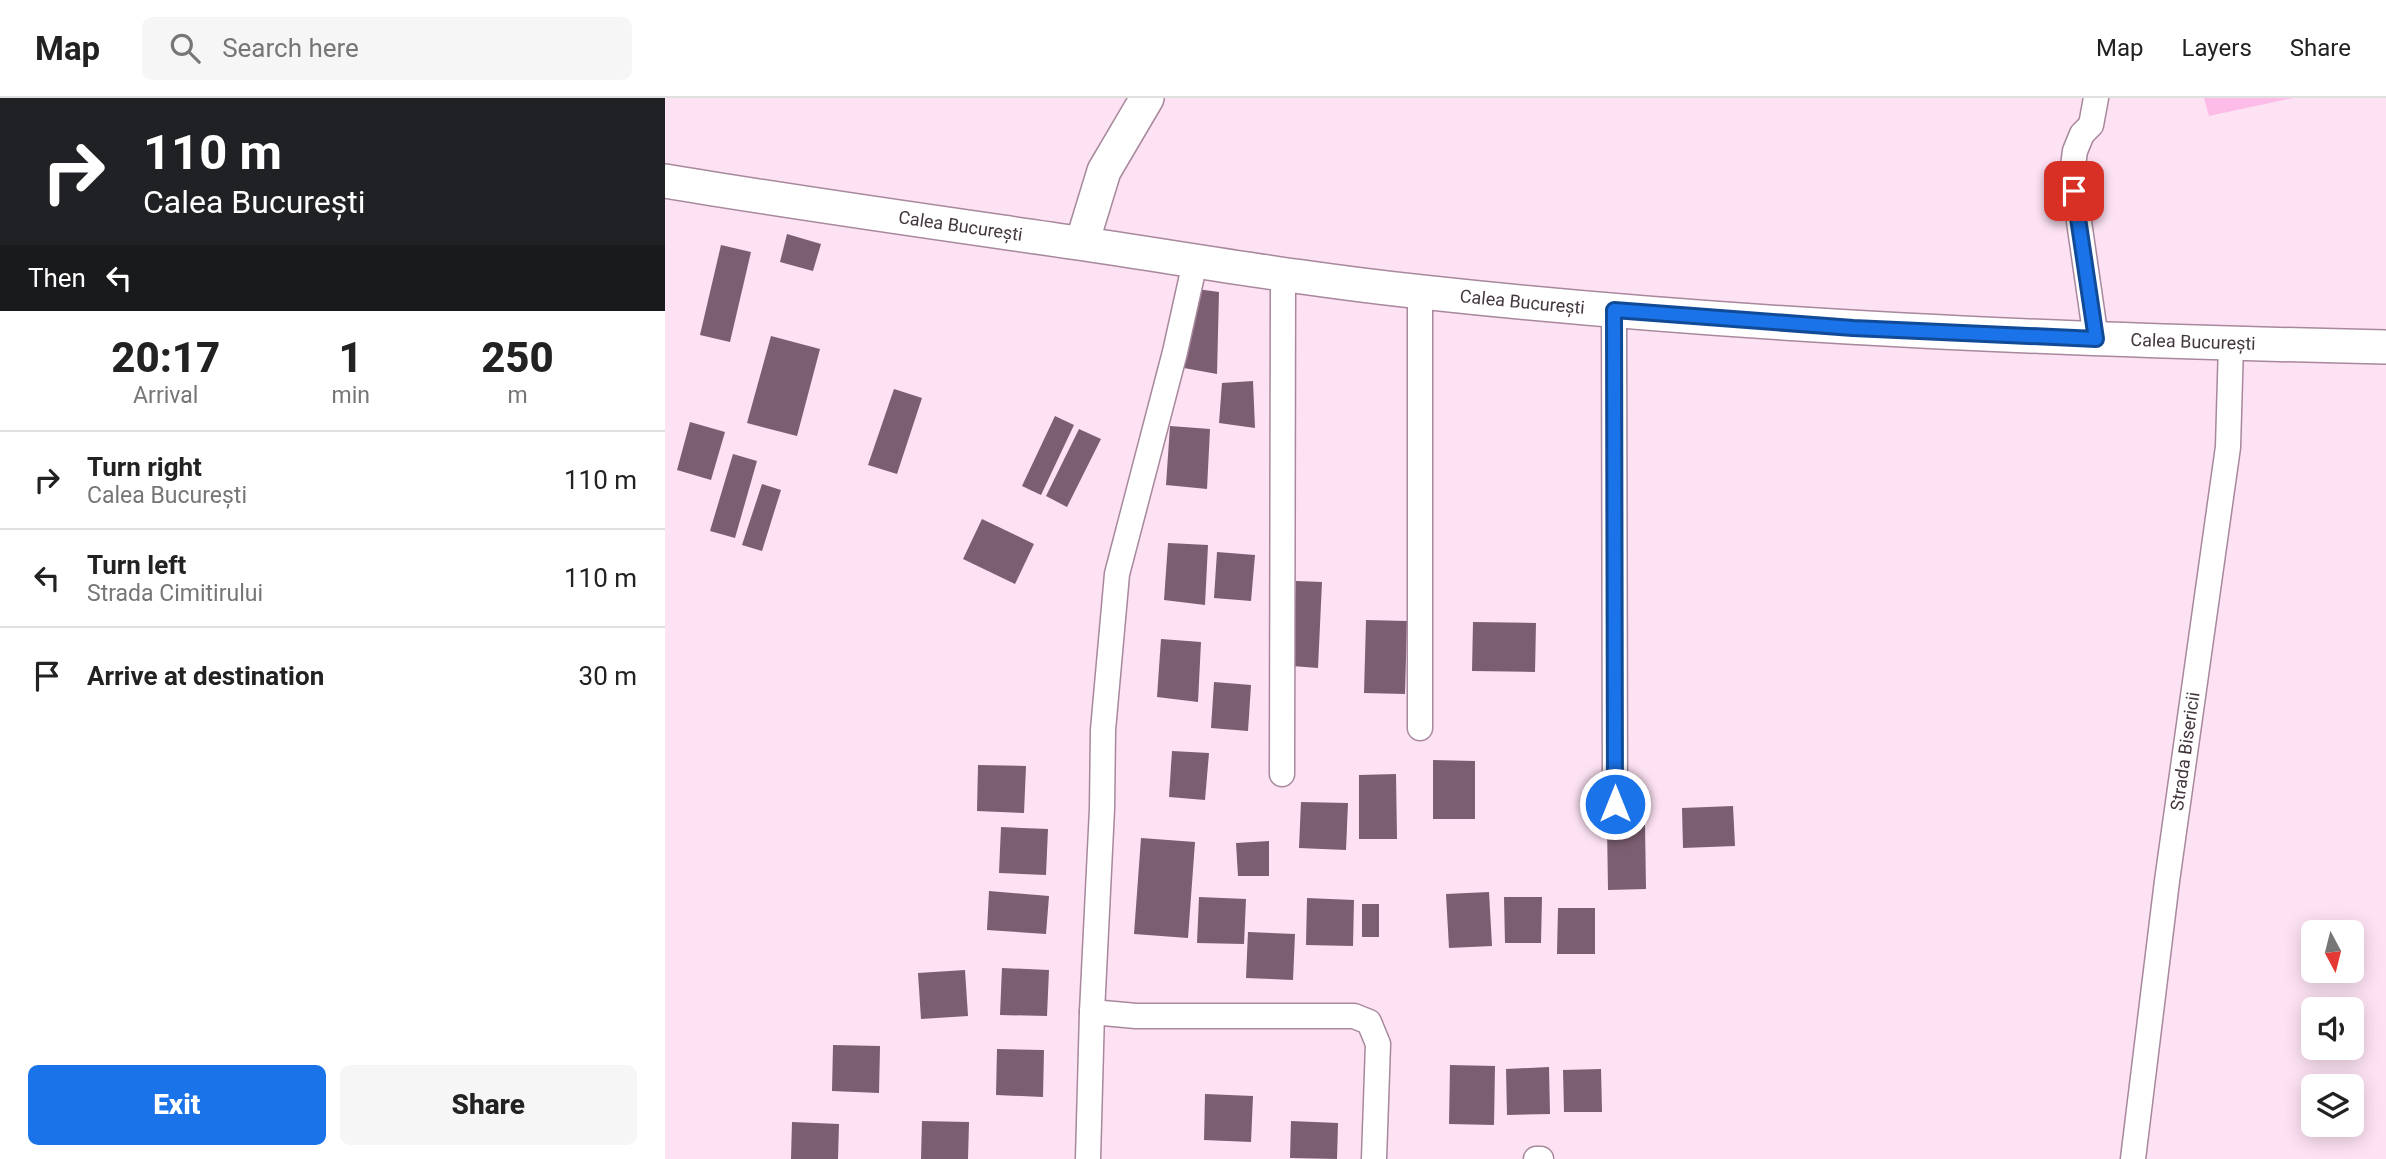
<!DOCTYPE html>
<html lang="en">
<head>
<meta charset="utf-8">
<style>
	body { margin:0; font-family:Roboto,sans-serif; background:#f6f6f6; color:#222; height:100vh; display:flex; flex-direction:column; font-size:26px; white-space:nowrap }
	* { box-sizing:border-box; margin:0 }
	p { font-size:23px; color:#767676 }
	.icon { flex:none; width:38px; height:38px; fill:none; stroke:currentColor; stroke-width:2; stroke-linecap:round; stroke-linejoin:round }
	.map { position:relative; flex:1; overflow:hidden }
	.details { display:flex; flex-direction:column; background:#fff; width:665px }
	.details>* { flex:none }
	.guide { background:#202124; color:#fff; overflow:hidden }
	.needle { width:46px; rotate:173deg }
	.controls { position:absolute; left:1636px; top:822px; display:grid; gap:14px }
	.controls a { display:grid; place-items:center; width:63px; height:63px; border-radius:10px; background:#fff; box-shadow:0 4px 18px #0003; font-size:35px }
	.pin { position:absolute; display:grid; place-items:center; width:60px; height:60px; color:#fff; margin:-30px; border-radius:14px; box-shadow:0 4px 10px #0006 }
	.me { position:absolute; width:77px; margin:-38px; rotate:0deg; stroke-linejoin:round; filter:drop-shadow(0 0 5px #0008) }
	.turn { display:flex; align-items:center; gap:24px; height:147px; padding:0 28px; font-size:32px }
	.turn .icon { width:91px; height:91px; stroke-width:2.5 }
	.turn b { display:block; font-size:49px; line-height:60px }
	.then { display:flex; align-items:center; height:66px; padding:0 28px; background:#0003; gap:14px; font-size:26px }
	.eta { display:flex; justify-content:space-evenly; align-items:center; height:119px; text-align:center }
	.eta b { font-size:42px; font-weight:800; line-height:49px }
	.button { display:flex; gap:14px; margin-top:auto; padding:14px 28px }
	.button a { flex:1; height:80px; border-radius:10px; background:#1a73e8; color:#fff; font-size:28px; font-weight:800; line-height:80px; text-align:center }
	.button a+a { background:#f6f6f6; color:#222 }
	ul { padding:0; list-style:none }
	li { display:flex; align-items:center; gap:21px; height:98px; padding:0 28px; border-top:2px solid #e0e0e0 }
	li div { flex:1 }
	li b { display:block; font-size:26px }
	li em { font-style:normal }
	header { display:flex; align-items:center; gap:42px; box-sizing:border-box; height:98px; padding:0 35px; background:#fff; border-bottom:2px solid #e0e0e0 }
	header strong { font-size:33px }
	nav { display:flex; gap:38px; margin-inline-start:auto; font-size:24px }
	.search { width:490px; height:63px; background:#f6f6f6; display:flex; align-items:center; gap:18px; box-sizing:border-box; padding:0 24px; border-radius:10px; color:#767676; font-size:26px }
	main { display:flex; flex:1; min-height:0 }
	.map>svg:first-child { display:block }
	.green { fill:#fdbbe7 }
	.building { fill:#7b5e71 }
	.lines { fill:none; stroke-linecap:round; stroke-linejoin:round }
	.street-casing { stroke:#a7889c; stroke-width:27 }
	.secondary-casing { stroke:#a7889c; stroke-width:36 }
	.street { stroke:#fff; stroke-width:24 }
	.secondary { stroke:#fff; stroke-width:33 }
	.route-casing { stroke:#114b97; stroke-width:18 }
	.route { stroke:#1a73e8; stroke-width:12 }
	.labels { text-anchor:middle; stroke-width:7; stroke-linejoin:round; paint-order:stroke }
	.street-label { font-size:18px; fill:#44373f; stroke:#fff }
</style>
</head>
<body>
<header>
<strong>Map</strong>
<div class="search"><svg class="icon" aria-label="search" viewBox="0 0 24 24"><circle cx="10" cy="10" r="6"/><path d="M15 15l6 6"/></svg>Search here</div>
<nav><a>Map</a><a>Layers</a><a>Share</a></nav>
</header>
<main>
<section class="details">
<div class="guide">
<div class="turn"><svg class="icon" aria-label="right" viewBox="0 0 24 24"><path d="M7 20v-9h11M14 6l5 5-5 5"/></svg><div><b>110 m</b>Calea București</div></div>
<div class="then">Then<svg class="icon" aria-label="left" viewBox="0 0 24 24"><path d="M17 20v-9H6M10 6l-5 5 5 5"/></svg></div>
</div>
<div class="eta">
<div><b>20:17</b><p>Arrival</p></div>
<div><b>1</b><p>min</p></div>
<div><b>250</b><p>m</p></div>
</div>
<ul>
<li><svg class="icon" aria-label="right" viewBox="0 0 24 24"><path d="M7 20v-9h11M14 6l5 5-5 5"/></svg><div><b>Turn right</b><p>Calea București</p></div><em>110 m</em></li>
<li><svg class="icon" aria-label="left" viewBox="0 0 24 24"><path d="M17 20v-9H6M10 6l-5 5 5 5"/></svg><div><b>Turn left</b><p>Strada Cimitirului</p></div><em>110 m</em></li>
<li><svg class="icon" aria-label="arrive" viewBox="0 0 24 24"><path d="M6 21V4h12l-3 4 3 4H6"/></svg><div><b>Arrive at destination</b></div><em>30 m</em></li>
</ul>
<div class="button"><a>Exit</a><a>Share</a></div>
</section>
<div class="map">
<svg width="1721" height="1061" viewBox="0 0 1721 1061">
	<rect width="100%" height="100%" fill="#fde2f3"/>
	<!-- green -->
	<path class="green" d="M 1539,0 L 1628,0 L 1544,18 Z"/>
	<!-- building -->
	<g class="building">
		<path d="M 122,136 L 156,146 L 148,173 L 115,164 Z"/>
		<path d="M 56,147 L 86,154 L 65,244 L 35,237 Z"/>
		<path d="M 532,191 L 554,194 L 552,276 L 519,270 Z"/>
		<path d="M 106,238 L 155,251 L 132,338 L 82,325 Z"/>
		<path d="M 588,283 L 590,330 L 554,325 L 557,285 Z"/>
		<path d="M 229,291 L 257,300 L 232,376 L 203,367 Z"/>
		<path d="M 390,318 L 409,327 L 376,397 L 357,388 Z"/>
		<path d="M 25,324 L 60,334 L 46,382 L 12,372 Z"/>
		<path d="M 505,328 L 545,331 L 542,391 L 501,387 Z"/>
		<path d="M 414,331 L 436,341 L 402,409 L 381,398 Z"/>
		<path d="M 68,356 L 92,363 L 70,440 L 45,433 Z"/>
		<path d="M 97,386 L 116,392 L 97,453 L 77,447 Z"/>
		<path d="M 317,421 L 369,446 L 350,486 L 298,461 Z"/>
		<path d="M 503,445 L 543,447 L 540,507 L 499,502 Z"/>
		<path d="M 552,454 L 590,457 L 586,503 L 549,500 Z"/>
		<path d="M 631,483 L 657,484 L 653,570 L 627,568 Z"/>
		<path d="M 701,522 L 742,523 L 740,596 L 699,595 Z"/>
		<path d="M 808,524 L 871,525 L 870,574 L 807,573 Z"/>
		<path d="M 496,541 L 536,544 L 533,604 L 492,599 Z"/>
		<path d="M 549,584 L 586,587 L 583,633 L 546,630 Z"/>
		<path d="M 507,653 L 544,655 L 540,702 L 504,699 Z"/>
		<path d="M 768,662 L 810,663 L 810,721 L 768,721 Z"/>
		<path d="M 313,667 L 361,668 L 359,715 L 312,713 Z"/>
		<path d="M 731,676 L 732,741 L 694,741 L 694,677 Z"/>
		<path d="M 636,704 L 683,705 L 681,752 L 634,750 Z"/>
		<path d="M 1068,708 L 1070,748 L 1018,750 L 1017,710 Z"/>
		<path d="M 980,726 L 981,791 L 943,792 L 942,727 Z"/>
		<path d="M 336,729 L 383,731 L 381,777 L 334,775 Z"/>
		<path d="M 476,740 L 530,744 L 523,840 L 469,836 Z"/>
		<path d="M 604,743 L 604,778 L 573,778 L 571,745 Z"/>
		<path d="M 324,793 L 384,798 L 381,836 L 322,832 Z"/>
		<path d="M 824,794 L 827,848 L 784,850 L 781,796 Z"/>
		<path d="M 534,799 L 581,801 L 579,846 L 532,845 Z"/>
		<path d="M 839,799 L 877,799 L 876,845 L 840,845 Z"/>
		<path d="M 642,800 L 689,802 L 688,848 L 641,847 Z"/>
		<rect x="697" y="806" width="17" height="33"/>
		<path d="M 893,810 L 930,810 L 930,856 L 892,856 Z"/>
		<path d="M 583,834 L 630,836 L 628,882 L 581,880 Z"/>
		<path d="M 337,870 L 384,872 L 382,918 L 335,917 Z"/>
		<path d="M 300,872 L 303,918 L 256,921 L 253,875 Z"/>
		<path d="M 168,947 L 215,948 L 214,995 L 167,993 Z"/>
		<path d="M 332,951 L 379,952 L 378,999 L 331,997 Z"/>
		<path d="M 785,967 L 830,968 L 829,1027 L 784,1026 Z"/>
		<path d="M 884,969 L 885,1016 L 842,1017 L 841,971 Z"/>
		<path d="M 936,971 L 937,1014 L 899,1014 L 898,972 Z"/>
		<path d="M 540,996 L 588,998 L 586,1044 L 539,1042 Z"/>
		<path d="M 257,1023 L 304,1024 L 303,1061 L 256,1061 Z"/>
		<path d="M 626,1023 L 673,1025 L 672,1061 L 625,1060 Z"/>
		<path d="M 127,1024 L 174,1026 L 173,1061 L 126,1061 Z"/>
	</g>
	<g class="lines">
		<!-- street casing -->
		<g class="street-casing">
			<g id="street">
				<path d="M 1431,0 L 1426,27 L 1417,36 L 1410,53 L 1407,75 L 1431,241"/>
				<path d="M 530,164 L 510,254 L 452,476 L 438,632 L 437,711 L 427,914 L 471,918 L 689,918 L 704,924 L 713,946 L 709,1061"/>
				<path d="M 755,194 L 755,630"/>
				<path d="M 949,212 L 950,706"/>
				<path d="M 617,676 L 618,176"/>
				<path d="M 423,1061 L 427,914"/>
				<path d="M 871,1061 L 876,1061"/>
				<path id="s1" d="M 1468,1061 L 1502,783 L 1563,349 L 1566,246"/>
			</g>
		</g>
		<!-- secondary casing -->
		<g class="secondary-casing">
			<g id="secondary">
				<path id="s2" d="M 0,83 C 137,106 275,125 413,145 C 528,162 642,182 757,194 C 1077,229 1399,242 1721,249"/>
				<path d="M 417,145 L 439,73 L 482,0"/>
			</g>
		</g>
		<!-- street -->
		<use href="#street" class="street"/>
		<!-- secondary -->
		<use href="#secondary" class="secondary"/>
	</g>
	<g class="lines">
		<!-- route casing -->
		<g class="route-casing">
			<path id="route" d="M 950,706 L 949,212 L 1188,230 L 1431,241 L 1409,93"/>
		</g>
		<!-- route -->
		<use href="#route" class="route"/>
	</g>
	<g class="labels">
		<!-- street labels -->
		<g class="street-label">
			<text dy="6" stroke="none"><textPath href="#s2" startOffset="299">Calea București</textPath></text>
			<text dy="6" stroke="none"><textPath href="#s2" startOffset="866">Calea București</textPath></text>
			<text dy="6" stroke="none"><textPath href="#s2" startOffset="1538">Calea București</textPath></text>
			<text dy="6" stroke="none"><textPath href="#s1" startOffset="411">Strada Bisericii</textPath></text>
		</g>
	</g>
</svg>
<div class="controls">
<a><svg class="needle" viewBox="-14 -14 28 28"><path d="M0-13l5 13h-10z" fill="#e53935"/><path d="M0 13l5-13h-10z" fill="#767676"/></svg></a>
<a><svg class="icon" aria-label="sound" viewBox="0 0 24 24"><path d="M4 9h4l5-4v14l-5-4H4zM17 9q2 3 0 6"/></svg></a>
<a><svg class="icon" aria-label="layers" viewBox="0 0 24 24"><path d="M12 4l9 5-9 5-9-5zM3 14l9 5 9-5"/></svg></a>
</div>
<div class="pin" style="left:1409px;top:93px;background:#d93025"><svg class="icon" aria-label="arrive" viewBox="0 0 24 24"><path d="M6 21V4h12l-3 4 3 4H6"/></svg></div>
<svg class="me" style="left:950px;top:706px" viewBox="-20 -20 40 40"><circle r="17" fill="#1a73e8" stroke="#fff" stroke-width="3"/><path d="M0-11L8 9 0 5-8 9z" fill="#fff"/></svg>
</div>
</main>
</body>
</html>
